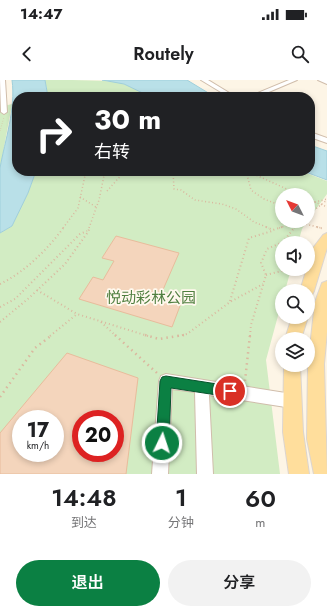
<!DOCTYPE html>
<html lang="zh">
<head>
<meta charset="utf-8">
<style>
	body { margin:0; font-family:Jost,"Noto Sans SC",sans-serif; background:#f2f2f2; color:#202124; height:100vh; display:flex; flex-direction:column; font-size:15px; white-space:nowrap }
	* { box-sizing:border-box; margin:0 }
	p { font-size:13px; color:#757577 }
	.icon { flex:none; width:22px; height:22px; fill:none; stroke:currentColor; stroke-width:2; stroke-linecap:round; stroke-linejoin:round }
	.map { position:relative; height:394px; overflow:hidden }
	.sheet { display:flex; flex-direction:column; background:#fff; flex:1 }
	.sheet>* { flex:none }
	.top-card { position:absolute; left:12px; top:12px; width:303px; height:84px; border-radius:16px; box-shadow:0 2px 6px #0003; background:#202124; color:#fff; overflow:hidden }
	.needle { width:26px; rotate:312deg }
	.controls { position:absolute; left:275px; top:108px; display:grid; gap:8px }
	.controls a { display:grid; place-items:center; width:40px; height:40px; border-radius:50%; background:#fff; box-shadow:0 2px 6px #0003; font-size:20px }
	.speed { position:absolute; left:12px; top:330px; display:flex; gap:8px; font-size:20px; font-weight:700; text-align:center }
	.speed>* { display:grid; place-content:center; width:52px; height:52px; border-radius:50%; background:#fff; box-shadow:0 2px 6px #0003; line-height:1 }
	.speed small { font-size:10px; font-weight:400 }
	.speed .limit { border:6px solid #d22; background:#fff; color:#111 }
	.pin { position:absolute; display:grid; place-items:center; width:34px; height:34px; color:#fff; margin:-17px; border:2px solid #fff; border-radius:50%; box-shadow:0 1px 4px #0007 }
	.me { position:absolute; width:44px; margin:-22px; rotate:4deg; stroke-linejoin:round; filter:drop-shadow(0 0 3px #0008) }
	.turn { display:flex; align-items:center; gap:14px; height:84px; padding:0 16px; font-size:18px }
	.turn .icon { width:52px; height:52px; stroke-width:2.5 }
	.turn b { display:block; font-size:28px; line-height:34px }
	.eta { display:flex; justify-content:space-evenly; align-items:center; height:68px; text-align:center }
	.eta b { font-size:24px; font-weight:600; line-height:28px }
	.primary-button { display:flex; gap:8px; margin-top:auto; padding:8px 16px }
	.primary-button a { flex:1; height:46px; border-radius:24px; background:#0b8043; color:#fff; font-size:16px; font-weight:600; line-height:46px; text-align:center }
	.primary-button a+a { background:#f2f2f2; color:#202124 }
	.status { display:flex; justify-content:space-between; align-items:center; height:28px; padding:0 20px; background:#fff; direction:ltr }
	.status svg { height:11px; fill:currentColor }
	header { display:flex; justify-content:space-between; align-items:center; height:52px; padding:0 16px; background:#fff; font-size:18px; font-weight:600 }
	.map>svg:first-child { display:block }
	.green { fill:#d2ecc3; fill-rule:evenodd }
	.water { fill:#b9e0e8; stroke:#9fcfdb }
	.building { fill:#f4d5bc; stroke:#e8bc9c; fill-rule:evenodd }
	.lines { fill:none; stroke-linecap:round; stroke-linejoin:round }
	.minor-casing { stroke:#d0bdab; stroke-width:2 }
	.major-casing { stroke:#dcd5d0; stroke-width:2 }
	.path-far3 { stroke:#dab89f; stroke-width:1; stroke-dasharray:0.5 2; stroke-linecap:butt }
	.path-far2 { stroke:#dab89f; stroke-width:1.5; stroke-dasharray:1 2.5; stroke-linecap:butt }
	.path-far1 { stroke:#dab89f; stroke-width:2; stroke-dasharray:1 3; stroke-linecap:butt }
	.path { stroke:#dab89f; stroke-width:2.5; stroke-dasharray:1.5 4; stroke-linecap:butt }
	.minor { fill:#fff; fill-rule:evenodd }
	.major { fill:#ffde9c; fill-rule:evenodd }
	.path-bridge { stroke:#dab89f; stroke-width:1.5; stroke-dasharray:1 2.5; stroke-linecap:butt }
	.route { fill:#0b8043; stroke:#07532c }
	.labels { text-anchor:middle; stroke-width:3.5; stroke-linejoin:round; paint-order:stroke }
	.park-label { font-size:15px; fill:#507f40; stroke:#fff9ee }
</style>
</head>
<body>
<div class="status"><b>14:47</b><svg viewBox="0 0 49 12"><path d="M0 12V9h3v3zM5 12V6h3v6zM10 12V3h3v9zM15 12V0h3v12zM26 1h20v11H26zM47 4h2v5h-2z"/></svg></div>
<header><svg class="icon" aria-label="back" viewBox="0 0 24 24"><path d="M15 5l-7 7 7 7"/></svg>Routely<svg class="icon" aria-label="search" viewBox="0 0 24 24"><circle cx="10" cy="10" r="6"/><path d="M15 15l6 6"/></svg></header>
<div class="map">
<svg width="327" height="394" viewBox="0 0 327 394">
	<rect width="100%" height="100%" fill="#fdf5e6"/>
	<!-- green -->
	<g class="green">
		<path d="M 45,0 C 68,0 95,0 117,2 C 129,5 140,11 151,17 L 48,17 Z"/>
		<path d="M 12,24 L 0,89 L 0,27 Z"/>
		<path d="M 36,91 L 301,91 L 327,101 L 327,114 L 308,140 L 308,115 L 282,115 L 282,141 L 307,141 L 302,149 L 298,163 L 282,163 L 282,189 L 291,189 L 285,211 L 282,211 L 282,221 L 266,280 L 280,394 L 0,394 L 0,153 L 12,146 L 28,113 ZM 21,339 L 55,339 L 55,373 L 21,373 ZM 81,339 L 115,339 L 115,373 L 81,373 Z"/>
	</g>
	<!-- water -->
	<g class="water">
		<path d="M 12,0 L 45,0 L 48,17 L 17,17 L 17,91 L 36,91 L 28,113 L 12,146 L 0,153 C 0,135 0,106 0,88 C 5,60 16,29 12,0 Z"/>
		<path d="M 102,0 L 187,0 L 215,17 L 151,17 L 124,4 Z"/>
		<path d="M 310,65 L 327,71 L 327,100 L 303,91 L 310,91 Z"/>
	</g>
	<!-- building -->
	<g class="building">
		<path d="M 116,156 L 179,173 L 162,212 L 183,218 L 172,247 L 79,219 L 93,197 L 103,200 L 114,181 L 102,178 Z"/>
		<path d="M 67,273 L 138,298 L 126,394 L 0,394 L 0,353 ZM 21,339 L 55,339 L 55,373 L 21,373 ZM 81,339 L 115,339 L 115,373 L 81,373 Z"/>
	</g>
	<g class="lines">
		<!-- minor casing -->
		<g class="minor-casing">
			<g id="minor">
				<path d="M 0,0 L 5,0 L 7,32 L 4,34 L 1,32 Z"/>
				<path d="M 201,0 L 208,0 L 236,17 L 229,17 Z"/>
				<path d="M 289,0 L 297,0 L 257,17 L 248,17 Z"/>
				<path d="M 318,0 L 327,0 L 327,4 Z"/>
				<path d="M 310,52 L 327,58 L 327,63 L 310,57 Z"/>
				<path d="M 166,294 L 292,314 L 297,316 L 299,321 L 297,326 L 292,328 L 209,315 L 213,394 L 197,394 L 195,312 L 172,309 L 168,394 L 152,394 L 159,301 L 161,296 Z"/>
			</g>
		</g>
		<!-- major casing -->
		<g class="major-casing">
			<g id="major">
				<path d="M 327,153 L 327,168 L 314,211 L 312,215 L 308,217 L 308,211 L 300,211 L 313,168 L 323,155 Z"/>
				<path d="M 327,201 L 327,252 L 324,284 L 327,394 L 314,394 L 307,359 L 308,285 L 315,222 L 322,203 Z"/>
				<path d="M 292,237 L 308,237 L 301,259 L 285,259 Z"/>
				<path d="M 284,285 L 300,285 L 303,352 L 309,394 L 289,394 L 283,352 Z"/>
			</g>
		</g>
		<!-- path-far3 -->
		<path class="path-far3" d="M 0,51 L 4,37"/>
		<!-- path-far2 -->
		<g class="path-far2">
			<path d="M 173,91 L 174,109 L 181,110 L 195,120 L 222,124 L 236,129 L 254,142 L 269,148"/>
			<path d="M 246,91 L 251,110 L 264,119 L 282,126"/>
			<path d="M 247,91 L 300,115"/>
			<path d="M 107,111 L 125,91"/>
			<path d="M 80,117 L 96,127"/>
			<path d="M 308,124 L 327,119"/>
			<path d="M 308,135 L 327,120"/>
			<path d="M 63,148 L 78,128 L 86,91"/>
			<path d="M 89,148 L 99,120 L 105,91"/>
			<path d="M 279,148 L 298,142 L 321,148"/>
			<path d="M 294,148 L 300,141"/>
		</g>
		<!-- path-far1 -->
		<g class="path-far1">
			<path d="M 266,147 L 273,150 L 282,147"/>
			<path d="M 317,147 L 324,149"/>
			<path d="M 266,195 L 282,191 L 283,189"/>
			<path d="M 0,204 C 25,192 48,169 64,147"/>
			<path d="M 37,210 L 77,234 L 148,256"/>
			<path d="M 230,221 L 249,158 L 272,151"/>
			<path d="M 0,227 L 15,219 L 80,154 L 87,151"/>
			<path d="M 0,242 L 29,218 L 65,184 L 88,152 L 90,147"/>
			<path d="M 101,242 L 116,256"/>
			<path d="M 50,256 L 77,234"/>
			<path d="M 178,256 L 187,254 L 230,222 L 263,204"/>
			<path d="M 250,256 L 251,245 L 266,195 L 261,183 L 267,169 L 283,162 L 295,147"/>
		</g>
		<!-- path -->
		<g class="path">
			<path d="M 115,255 L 157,293"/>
			<path d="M 145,255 L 159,259 L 184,255"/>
			<path d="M 245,301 L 250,255"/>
			<path d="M 0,317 L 35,268 L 52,255"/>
		</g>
		<!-- minor -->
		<use href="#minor" class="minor"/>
		<!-- major -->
		<use href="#major" class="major"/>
		<!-- path-bridge -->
		<path class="path-bridge" d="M 308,119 L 327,127"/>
	</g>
	<!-- route -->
	<path class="route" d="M 166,296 L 230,306 L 234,307 L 236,311 L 234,315 L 230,317 L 171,308 L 169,363 L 167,368 L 162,369 L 158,368 L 156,363 L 160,301 L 162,297 Z"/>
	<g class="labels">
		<!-- park labels -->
		<g class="park-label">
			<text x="151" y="223">悦动彩林公园</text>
		</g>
	</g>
</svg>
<div class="controls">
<a><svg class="needle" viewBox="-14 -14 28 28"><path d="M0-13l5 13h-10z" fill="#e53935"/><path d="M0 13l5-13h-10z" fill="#757577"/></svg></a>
<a><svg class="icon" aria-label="sound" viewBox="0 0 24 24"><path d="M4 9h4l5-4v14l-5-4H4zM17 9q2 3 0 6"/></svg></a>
<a><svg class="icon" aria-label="search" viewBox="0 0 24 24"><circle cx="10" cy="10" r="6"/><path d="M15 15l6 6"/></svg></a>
<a><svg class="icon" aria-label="layers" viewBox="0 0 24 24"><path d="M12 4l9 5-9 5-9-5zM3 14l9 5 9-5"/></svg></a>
</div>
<div class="speed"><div>17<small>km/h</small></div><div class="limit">20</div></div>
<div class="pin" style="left:230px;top:311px;background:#d93025"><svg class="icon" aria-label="arrive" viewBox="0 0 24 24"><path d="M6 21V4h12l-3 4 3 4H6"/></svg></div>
<svg class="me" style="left:162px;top:363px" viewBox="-20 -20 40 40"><circle r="17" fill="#0b8043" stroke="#fff" stroke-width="3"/><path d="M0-11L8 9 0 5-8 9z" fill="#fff"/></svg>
<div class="top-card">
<div class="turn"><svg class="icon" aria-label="right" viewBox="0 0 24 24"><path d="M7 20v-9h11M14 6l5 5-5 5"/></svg><div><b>30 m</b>右转</div></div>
</div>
</div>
<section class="sheet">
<div class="eta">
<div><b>14:48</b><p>到达</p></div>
<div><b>1</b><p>分钟</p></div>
<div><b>60</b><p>m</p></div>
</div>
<div class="primary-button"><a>退出</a><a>分享</a></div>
</section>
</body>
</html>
